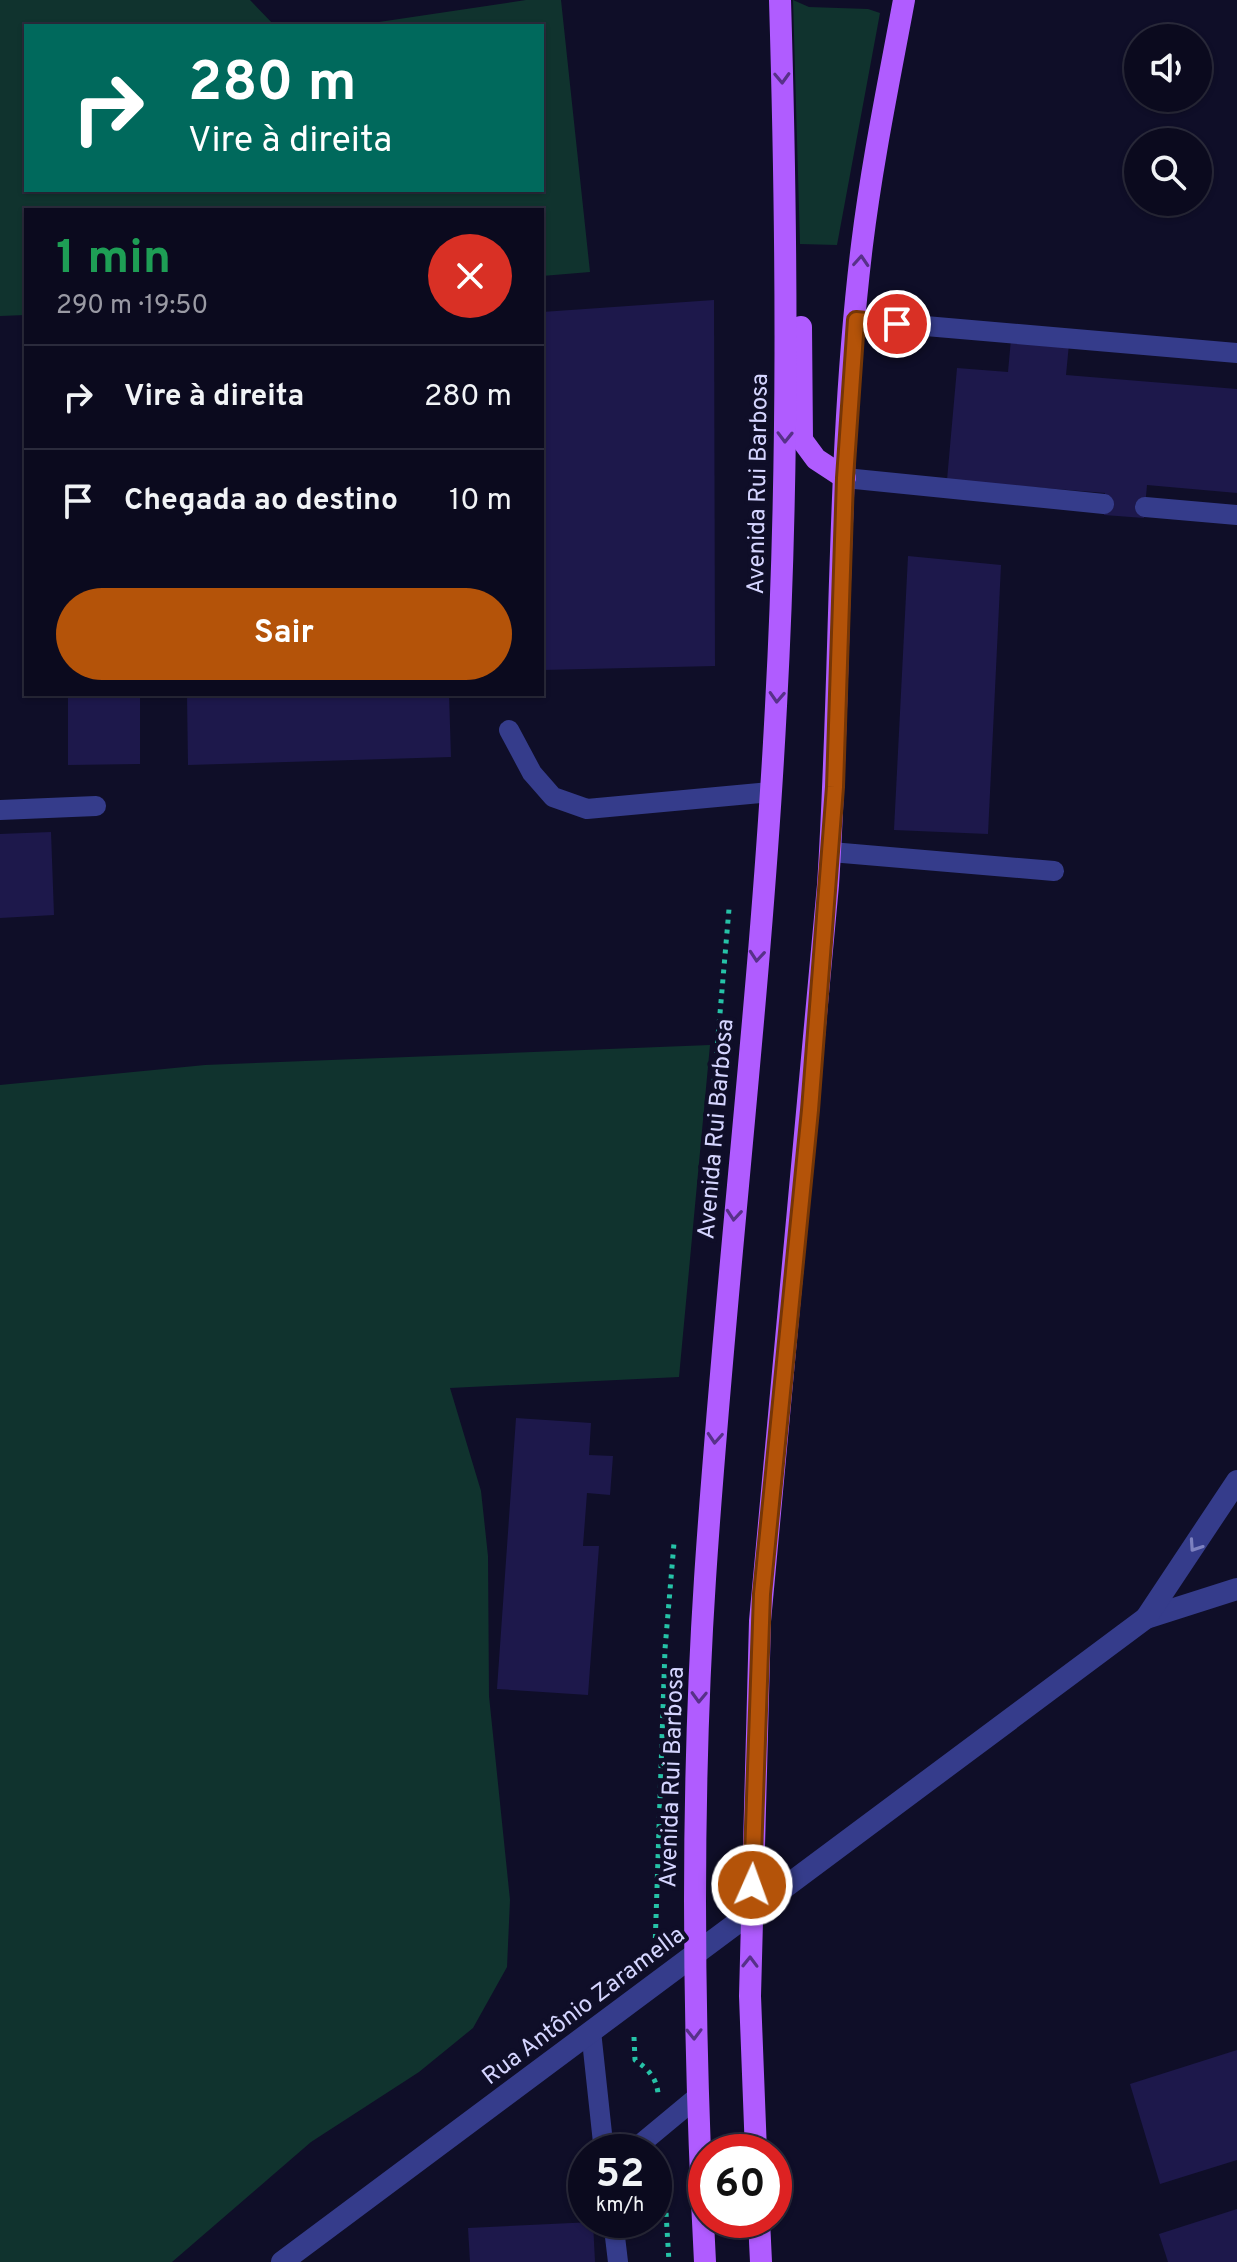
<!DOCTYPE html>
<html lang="pt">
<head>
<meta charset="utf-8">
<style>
	body { margin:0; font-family:Overpass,sans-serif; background:#19182b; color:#f1f3f6; height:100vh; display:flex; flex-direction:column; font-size:30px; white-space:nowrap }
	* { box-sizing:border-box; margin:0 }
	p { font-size:26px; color:#9a9aa4 }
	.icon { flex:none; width:44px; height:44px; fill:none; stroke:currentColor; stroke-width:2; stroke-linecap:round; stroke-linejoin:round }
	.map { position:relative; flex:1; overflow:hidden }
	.drawer { position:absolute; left:24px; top:208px; width:520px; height:488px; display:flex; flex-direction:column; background:#0b0a1e; border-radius:0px; box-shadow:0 2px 6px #0004,0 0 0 2px #2b2b3c }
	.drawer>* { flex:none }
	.banner { position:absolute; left:24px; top:24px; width:520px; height:168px; border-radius:0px; box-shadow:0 2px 6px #0004,0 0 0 2px #2b2b3c; background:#00695c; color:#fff; overflow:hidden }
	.controls { position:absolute; left:1124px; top:24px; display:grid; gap:16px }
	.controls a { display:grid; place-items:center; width:88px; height:88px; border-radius:50%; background:#0b0a1e; box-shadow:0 2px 6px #0004,0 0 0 2px #2b2b3c; font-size:40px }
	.speed { position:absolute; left:568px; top:2134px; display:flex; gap:16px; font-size:40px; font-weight:700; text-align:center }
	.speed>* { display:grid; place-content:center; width:104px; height:104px; border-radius:50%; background:#0b0a1e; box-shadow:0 2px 6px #0004,0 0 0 2px #2b2b3c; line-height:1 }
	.speed small { font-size:20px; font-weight:400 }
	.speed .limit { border:12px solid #d22; background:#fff; color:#111 }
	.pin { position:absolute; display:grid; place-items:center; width:68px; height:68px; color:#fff; margin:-34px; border:4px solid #fff; border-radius:50%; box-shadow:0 2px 8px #0007 }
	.me { position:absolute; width:88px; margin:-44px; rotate:2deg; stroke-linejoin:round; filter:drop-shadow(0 0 6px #0008) }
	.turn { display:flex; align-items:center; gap:28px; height:168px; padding:0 32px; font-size:36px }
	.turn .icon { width:104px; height:104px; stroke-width:2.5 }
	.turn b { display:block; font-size:56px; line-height:68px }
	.round { display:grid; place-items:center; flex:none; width:84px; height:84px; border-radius:42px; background:#19182b }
	.head { display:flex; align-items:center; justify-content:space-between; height:136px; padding:0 32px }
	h1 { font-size:48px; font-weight:700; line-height:60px; color:#1e9e55 }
	.primary-button { display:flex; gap:16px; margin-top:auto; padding:16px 32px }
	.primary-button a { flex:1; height:92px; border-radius:48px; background:#b45309; color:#fff; font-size:32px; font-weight:700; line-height:92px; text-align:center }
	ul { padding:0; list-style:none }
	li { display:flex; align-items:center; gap:24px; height:104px; padding:0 32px; border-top:2px solid #2b2b3c }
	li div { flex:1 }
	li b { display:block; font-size:30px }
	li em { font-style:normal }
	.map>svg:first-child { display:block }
	.green { fill:#10332e }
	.building { fill:#1d184b }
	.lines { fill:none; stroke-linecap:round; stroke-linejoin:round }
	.path { stroke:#26c2a7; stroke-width:5; stroke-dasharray:4 6; stroke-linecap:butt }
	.service { stroke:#353c8b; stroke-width:20 }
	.minor { stroke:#353c8b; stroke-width:22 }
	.primary { stroke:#b05cff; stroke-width:22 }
	.oneway { stroke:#573189 }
	.oneway2 { stroke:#7d81bf }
	.route-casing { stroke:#753606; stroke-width:20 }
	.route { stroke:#b45309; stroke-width:14 }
	.labels { text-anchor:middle; stroke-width:8; stroke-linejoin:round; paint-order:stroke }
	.street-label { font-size:24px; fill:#d5d5ff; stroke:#0f0e28 }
</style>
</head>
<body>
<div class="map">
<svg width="1237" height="2262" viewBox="0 0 1237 2262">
	<rect width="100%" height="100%" fill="#0f0e28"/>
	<!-- green -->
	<g class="green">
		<path d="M 0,0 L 250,0 L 275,26 L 26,26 L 26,190 L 542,190 L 542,26 L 352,26 L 526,0 L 561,0 L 590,272 L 542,276 L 542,210 L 26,210 L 26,315 L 0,316 Z"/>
		<path d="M 793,0 L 809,7 L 868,9 L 880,13 L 837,245 L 800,244 Z"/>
		<path d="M 710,1045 L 679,1377 L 450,1388 L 481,1491 L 488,1556 L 489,1696 L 510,1900 L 507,1967 L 473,2028 L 419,2072 L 311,2142 L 172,2262 L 0,2262 L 0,1085 L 205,1065 Z"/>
	</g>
	<!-- building -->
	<g class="building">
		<path d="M 714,300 L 715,666 L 542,670 L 542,312 Z"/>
		<path d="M 1011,339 L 1069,344 L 1066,375 L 1237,389 L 1237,493 L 1147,485 L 1144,518 L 1104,515 L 1105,493 L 947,480 L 957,368 L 1008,372 Z"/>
		<path d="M 908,556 L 1001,565 L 988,834 L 894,830 Z"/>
		<path d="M 68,694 L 140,694 L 140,764 L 68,765 Z"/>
		<path d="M 187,694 L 449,694 L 451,757 L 188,765 Z"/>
		<path d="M 51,832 L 54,915 L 0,918 L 0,834 Z"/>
		<path d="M 516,1418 L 591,1423 L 589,1455 L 613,1456 L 610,1495 L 587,1493 L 583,1546 L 599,1546 L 588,1695 L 497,1689 Z"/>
		<path d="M 1237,2050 L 1237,2160 L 1160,2184 L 1130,2084 Z"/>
		<path d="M 1237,2209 L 1237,2262 L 1168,2262 L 1159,2234 Z"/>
		<path d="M 593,2222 L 595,2262 L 470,2262 L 468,2228 Z"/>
	</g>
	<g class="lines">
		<!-- path -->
		<g class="path">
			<path d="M 714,1083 L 729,909"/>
			<path d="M 655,1948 L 665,1649 L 674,1543"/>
			<path d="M 634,2037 L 635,2060 C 648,2069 656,2077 658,2093"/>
			<path d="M 663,2163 L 669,2262"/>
			<path d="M 784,2163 L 786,2209"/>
		</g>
		<!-- service -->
		<g class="service">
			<path d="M 856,320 L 1237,353"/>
			<path d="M 845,478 L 1104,504"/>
			<path d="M 1145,507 L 1237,515"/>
			<path d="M 509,730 L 532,773 L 553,797 L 587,809 L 771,792"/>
			<path d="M 0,810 L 96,806"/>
			<path d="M 831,852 L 1054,871"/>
			<path d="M 591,2031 L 604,2152"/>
			<path d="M 631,2152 L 696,2098"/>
			<path d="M 613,2220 L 618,2262"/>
		</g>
		<!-- minor -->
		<g class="minor">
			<path d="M 1146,1618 L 1237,1589"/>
			<path d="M 282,2262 L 1146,1618 L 1237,1481"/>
		</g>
		<!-- primary -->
		<g class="primary">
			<path d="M 801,327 L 802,440 L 816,459 L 845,478"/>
			<path d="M 756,2152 L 750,1996 L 760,1621 L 828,885 C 842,672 836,457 862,245 C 872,163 889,81 904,0"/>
			<path d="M 759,2220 L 761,2262"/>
			<path d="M 705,2262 C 693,2034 690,1807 705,1579 C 724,1288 761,997 776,706 C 789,470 787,235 780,0"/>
		</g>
	</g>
	<!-- one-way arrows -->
	<defs><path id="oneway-chevron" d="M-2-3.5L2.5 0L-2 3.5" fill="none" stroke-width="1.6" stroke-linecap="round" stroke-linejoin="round" transform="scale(2)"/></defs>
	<g class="oneway">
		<use href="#oneway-chevron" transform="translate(782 78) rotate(88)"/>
		<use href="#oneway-chevron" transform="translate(861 261) rotate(-86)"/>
		<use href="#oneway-chevron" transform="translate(785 437) rotate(91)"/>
		<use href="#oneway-chevron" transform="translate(777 697) rotate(93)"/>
		<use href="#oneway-chevron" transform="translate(757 956) rotate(95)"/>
		<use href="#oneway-chevron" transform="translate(734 1215) rotate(95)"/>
		<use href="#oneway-chevron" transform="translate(715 1438) rotate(94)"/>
		<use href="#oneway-chevron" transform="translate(699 1697) rotate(92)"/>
		<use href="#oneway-chevron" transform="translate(750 1962) rotate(-89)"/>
		<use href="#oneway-chevron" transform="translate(694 2034) rotate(89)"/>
	</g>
	<use class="oneway2" href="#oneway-chevron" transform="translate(1195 1546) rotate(124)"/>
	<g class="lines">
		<!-- route casing -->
		<g class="route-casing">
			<path id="route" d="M 752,1885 L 762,1594 L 810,1110 L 835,787 L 845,478 L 856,320 L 897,324"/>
		</g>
		<!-- route -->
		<use href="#route" class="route"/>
	</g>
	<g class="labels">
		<!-- street labels -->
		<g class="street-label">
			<text transform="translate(757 484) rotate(-89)" y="8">Avenida Rui Barbosa</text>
			<text transform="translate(715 1129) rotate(-85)" y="8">Avenida Rui Barbosa</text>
			<text transform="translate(671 1777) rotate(-88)" y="8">Avenida Rui Barbosa</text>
			<text transform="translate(583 2005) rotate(-37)" y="8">Rua Antônio Zaramella</text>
		</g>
	</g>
</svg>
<div class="controls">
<a><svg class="icon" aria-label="sound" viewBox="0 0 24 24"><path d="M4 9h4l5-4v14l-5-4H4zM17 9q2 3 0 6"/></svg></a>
<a><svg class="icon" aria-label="search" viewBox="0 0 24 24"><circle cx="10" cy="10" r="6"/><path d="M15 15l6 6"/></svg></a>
</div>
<div class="speed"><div>52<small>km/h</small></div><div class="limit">60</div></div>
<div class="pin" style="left:897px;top:324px;background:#d93025"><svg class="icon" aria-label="arrive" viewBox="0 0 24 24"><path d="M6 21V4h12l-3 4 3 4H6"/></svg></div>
<svg class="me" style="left:752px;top:1885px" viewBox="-20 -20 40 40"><circle r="17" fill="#b45309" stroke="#fff" stroke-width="3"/><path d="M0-11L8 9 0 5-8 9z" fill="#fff"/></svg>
<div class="banner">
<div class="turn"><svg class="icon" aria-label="right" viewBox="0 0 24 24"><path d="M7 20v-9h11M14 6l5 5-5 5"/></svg><div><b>280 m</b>Vire à direita</div></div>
</div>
<section class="drawer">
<div class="head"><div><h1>1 min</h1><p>290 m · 19:50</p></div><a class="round" style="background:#d93025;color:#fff"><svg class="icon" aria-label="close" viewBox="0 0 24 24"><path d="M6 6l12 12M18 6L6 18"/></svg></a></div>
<ul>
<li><svg class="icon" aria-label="right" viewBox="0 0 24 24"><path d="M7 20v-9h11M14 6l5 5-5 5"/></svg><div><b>Vire à direita</b></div><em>280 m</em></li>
<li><svg class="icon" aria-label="arrive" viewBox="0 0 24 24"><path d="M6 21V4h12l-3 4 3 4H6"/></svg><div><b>Chegada ao destino</b></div><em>10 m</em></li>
</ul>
<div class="primary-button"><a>Sair</a></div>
</section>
</div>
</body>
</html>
